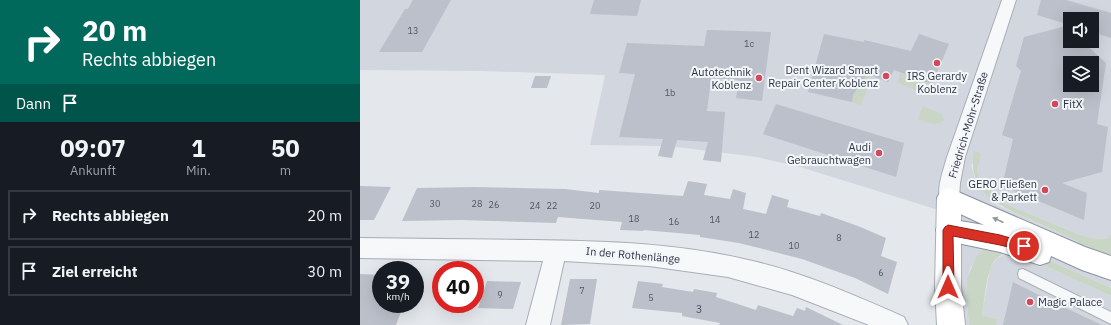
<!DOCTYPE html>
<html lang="de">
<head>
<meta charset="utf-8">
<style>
	body { margin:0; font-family:"IBM Plex Sans",sans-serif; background:#20242c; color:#f1f3f6; height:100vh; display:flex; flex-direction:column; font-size:15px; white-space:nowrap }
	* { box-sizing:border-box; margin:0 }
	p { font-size:13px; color:#9ea1a6 }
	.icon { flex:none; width:22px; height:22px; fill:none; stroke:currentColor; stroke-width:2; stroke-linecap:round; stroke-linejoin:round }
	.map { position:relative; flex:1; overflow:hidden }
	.drawer { display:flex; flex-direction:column; background:#171b24; width:360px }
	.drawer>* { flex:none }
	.banner { background:#00695c; color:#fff; overflow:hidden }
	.fabs { position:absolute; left:703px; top:12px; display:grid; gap:8px }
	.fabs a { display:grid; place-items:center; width:36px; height:36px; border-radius:0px; background:#171b24; box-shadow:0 4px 16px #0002; font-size:20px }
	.speed { position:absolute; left:12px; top:261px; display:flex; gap:8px; font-size:20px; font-weight:700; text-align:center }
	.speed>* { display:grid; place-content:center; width:52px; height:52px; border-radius:50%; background:#171b24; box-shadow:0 4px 16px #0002; line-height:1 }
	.speed small { font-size:10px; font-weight:400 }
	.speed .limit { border:6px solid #d22; background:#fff; color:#111 }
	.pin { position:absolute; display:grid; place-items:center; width:34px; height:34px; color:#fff; margin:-17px; border:2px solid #fff; border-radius:50%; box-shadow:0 1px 4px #0007 }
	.me { position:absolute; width:44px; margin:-22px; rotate:0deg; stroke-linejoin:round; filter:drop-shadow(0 0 3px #0008) }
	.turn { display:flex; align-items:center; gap:14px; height:84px; padding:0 16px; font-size:18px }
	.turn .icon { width:52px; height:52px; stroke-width:2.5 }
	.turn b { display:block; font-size:28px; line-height:34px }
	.then { display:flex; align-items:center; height:38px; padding:0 16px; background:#0003; gap:8px; font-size:15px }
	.eta { display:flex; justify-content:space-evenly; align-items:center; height:68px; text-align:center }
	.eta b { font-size:24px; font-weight:700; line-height:28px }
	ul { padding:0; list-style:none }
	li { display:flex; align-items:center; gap:12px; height:50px; margin:0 8px 6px; padding:0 8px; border:2px solid #363941; border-radius:0px }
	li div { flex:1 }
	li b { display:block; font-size:15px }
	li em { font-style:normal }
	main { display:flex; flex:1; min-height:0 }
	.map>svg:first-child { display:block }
	.built { fill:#d2d6de; fill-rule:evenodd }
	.green { fill:#c9d6c5 }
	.building { fill:#bbc0ca; fill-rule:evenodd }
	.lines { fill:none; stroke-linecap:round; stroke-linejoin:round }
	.lane-casing { stroke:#a9aeb7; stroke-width:2 }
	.street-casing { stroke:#a9aeb7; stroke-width:2 }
	.secondary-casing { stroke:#a9aeb7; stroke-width:2 }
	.highway-casing { stroke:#8b94a3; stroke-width:2 }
	.lane { fill:#f7f8fa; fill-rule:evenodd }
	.street { fill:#f7f8fa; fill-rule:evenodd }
	.secondary { fill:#fff; fill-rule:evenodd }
	.highway { fill:#fff; fill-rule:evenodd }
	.oneway { fill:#959aa2 }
	.route { fill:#d93025; stroke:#8d1f18 }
	.poi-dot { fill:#d1495b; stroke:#f4f6f9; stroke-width:1.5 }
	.labels { text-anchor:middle; stroke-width:4; stroke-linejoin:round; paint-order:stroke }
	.number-label { font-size:9px; fill:#4f5766 }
	.poi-label { font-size:11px; fill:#2b3445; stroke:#f4f6f9; text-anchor:end }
	.street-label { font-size:11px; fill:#2b3445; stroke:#f4f6f9 }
	.near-number-label { font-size:11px; fill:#4f5766 }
</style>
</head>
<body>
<main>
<section class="drawer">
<div class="banner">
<div class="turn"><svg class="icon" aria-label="right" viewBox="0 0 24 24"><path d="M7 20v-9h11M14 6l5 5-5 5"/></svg><div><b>20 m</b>Rechts abbiegen</div></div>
<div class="then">Dann<svg class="icon" aria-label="arrive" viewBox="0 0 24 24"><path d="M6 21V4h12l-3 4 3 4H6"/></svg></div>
</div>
<div class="eta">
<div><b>09:07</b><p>Ankunft</p></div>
<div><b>1</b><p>Min.</p></div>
<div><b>50</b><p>m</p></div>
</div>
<ul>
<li><svg class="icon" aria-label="right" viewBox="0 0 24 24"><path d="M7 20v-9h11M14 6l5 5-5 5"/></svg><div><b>Rechts abbiegen</b></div><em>20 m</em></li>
<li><svg class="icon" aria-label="arrive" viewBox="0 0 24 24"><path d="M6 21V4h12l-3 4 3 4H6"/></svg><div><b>Ziel erreicht</b></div><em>30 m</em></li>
</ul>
</section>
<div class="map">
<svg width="751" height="325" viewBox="0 0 751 325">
	<rect width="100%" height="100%" fill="#e4e7ec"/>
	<!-- built -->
	<g class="built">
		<path d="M 0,0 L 751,0 L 751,234 L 747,239 L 730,238 L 718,234 L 648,205 L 640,201 L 620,178 L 617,171 L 621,156 L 611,165 L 615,179 L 637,205 L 717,241 L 751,258 L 751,288 L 665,250 L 654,247 L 611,267 L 607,278 L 606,294 L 609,325 L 589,325 L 585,212 L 440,167 L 397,157 L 309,146 L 230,145 L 245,75 L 123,71 L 0,70 ZM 710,19 L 732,19 L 732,41 L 710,41 ZM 710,63 L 732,63 L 732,85 L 710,85 Z"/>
		<path d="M 647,254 L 661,255 L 751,296 L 751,325 L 636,325 L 638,319 L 622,315 L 630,268 L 637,258 Z"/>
	</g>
	<!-- green -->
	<g class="green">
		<path d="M 508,71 L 507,75 L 511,76 L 505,86 L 508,87 L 501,105 L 492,102 L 493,95 Z"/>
		<path d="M 540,73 L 572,84 L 567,94 L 540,84 L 538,81 Z"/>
		<path d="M 563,106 L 582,114 L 584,120 C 577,127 566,122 558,119 Z"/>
		<path d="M 614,151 L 620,153 L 621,156 L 617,171 L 620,178 L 632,192 L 640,201 L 648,205 L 718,234 L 730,238 L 747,239 L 751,234 L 751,258 L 719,248 L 717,241 C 702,234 687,227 671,220 C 640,206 606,193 614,151 Z"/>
		<path d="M 636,245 L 665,250 L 751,288 L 751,296 L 661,255 C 653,254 643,252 637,258 C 626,266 625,301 622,315 L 638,319 L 636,325 L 609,325 L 606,294 L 607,278 L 617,256 L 623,250 Z"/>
	</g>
	<!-- building -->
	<g class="building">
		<path d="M 53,0 L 91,0 L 62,52 L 19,52 L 45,9 L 48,9 Z"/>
		<path d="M 234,0 L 281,0 L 277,16 L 230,14 Z"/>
		<path d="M 681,0 L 706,0 L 751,13 L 751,38 L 732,32 L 732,19 L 710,19 L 710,25 L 677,15 Z"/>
		<path d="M 706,26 L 710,30 L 710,41 L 722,41 L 746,63 L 737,124 L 748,127 L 742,172 L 702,183 L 727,193 L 724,220 L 642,186 L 653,139 L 642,135 L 661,71 L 656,66 L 664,37 ZM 710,63 L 732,63 L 732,85 L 710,85 Z"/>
		<path d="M 347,30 L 411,32 L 402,101 L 376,98 L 379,80 L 351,78 L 347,111 L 365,112 L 361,162 L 343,160 L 348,142 L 317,140 L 312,158 L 298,156 L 303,139 L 259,137 L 275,74 L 259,73 L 267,43 L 344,46 Z"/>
		<path d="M 464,34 L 504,42 L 504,40 L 551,51 L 559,34 L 589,44 L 572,84 L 534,70 L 528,82 L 507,74 L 493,95 L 492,102 L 448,92 Z"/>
		<path d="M 175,76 L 191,76 L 187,88 L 171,88 Z"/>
		<path d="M 416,104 L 544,143 L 536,177 L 403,134 Z"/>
		<path d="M 328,181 L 347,184 L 344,195 L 370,199 L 373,189 L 386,193 L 383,209 L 406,214 L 412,195 L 429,200 L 427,207 L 460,216 L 461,213 L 498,226 L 526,238 L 521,256 L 537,262 L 528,294 L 495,278 L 442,259 L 379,243 L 340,237 L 340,235 L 284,230 L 283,231 L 260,230 L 262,222 L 198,217 L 196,223 L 102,220 L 42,221 L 57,188 L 114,187 L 205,189 L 239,193 L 239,190 L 323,196 Z"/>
		<path d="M 0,186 L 31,187 L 14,220 L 0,220 Z"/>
		<path d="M 0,274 L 21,275 L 21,304 L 44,304 L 36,325 L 0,325 Z"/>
		<path d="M 210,279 L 237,279 L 230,324 L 201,325 Z"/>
		<path d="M 127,281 L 161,282 L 153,309 L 118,308 Z"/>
		<path d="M 278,281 L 303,284 L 302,287 L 333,292 L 334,289 L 357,293 L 356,297 L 396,310 L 398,305 L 433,316 L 437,308 L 445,311 L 446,307 L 483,325 L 359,325 L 360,323 L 322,316 L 322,313 L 272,308 Z"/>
		<path d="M 653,282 L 691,301 L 742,325 L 643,325 Z"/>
	</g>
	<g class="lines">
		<!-- lane casing -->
		<g class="lane-casing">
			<path id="lane" d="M 663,269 L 751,312 L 751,324 L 659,278 L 658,274 L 659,270 Z"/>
		</g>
		<!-- street casing -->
		<g class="street-casing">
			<g id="street">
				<path d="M 642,0 L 656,0 L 605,157 L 600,183 L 599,198 L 596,204 L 589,207 L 582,204 C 575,190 583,172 587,157 Z"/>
				<path d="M 0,238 C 57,239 115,239 172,240 C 244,241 318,243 388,260 C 442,272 494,295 544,317 L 548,325 L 509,325 L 432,295 L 368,277 L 289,266 L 204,261 L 190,325 L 166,325 L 183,261 L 0,258 Z"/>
			</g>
		</g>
		<!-- secondary casing -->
		<g class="secondary-casing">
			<path id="secondary" d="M 589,188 L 597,191 L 601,198 L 601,287 L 605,325 L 577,325 L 575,287 L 577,198 L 581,191 Z"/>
		</g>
		<!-- highway casing -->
		<g class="highway-casing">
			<path id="highway" d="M 589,188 L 725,247 L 751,256 L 751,280 L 722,270 L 691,256 L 689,262 L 680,265 L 640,252 L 588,241 L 579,238 L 576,230 L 579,222 L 588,219 L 624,225 L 581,205 L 577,198 L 581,191 Z"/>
		</g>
		<!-- lane -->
		<use href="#lane" class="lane"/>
		<!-- street -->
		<use href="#street" class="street"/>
		<!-- secondary -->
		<use href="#secondary" class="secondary"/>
		<!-- highway -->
		<use href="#highway" class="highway"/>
	</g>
	<!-- one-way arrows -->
	<defs><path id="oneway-solid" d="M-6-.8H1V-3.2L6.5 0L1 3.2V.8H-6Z"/></defs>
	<use class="oneway" href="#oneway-solid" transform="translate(638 220) rotate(-156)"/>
	<!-- route -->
	<path class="route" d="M 588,225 L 640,235 L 664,242 L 667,243 L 669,246 L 667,250 L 664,251 L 640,245 L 593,236 L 594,287 L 592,291 L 588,292 L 585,291 L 583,287 L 583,230 L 585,227 Z"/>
	<!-- markers -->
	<g class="poi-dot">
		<circle cx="577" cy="63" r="4"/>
		<circle cx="526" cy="76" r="4"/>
		<circle cx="399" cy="78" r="4"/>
		<circle cx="695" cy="104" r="4"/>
		<circle cx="519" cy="153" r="4"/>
		<circle cx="685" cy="190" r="4"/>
		<circle cx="670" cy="302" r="4"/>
	</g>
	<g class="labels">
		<!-- number labels -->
		<g class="number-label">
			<text x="53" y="34">13</text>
			<text x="389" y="47">1c</text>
			<text x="310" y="96">1b</text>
			<text x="75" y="207">30</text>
			<text x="117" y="207">28</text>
			<text x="134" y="208">26</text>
			<text x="175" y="209">24</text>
			<text x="192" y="209">22</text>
			<text x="235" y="209">20</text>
			<text x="274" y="222">18</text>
			<text x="355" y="223">14</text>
			<text x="314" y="225">16</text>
			<text x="394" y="238">12</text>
			<text x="479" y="241">8</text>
			<text x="434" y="249">10</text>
			<text x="521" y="276">6</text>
			<text x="222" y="294">7</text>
			<text x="140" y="298">9</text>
			<text x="291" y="301">5</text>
		</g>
		<!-- poi labels -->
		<g class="poi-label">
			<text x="518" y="74">Dent Wizard Smart<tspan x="518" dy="13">Repair Center Koblenz</tspan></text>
			<text x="391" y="76">Autotechnik<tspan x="391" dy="13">Koblenz</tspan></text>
			<text x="577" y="80" text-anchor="middle">IRS Gerardy<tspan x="577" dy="13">Koblenz</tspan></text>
			<text x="703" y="108" text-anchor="start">FitX</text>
			<text x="511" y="151">Audi<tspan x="511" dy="13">Gebrauchtwagen</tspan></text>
			<text x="677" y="188">GERO Fließen<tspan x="677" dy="13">&amp; Parkett</tspan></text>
			<text x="678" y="306" text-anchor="start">Magic Palace</text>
		</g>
		<!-- street labels -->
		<g class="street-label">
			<text transform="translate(608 125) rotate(-73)" y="4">Friedrich-Mohr-Straße</text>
			<text transform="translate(273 255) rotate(5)" y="4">In der Rothenlänge</text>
		</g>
		<!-- near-number labels -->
		<g class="near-number-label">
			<text x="339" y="313">3</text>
		</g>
	</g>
</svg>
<div class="fabs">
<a><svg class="icon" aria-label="sound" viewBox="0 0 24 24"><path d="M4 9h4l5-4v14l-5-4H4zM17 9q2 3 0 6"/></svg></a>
<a><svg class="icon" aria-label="layers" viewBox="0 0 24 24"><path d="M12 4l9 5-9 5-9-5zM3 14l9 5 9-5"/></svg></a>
</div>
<div class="speed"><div>39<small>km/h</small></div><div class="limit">40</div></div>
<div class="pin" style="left:664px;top:246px;background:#d93025"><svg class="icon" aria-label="arrive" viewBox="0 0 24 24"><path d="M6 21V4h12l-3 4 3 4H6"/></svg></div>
<svg class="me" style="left:588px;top:287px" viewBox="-20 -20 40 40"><path d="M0-17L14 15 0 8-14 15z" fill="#d93025" stroke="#fff" stroke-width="4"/></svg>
</div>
</main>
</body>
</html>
